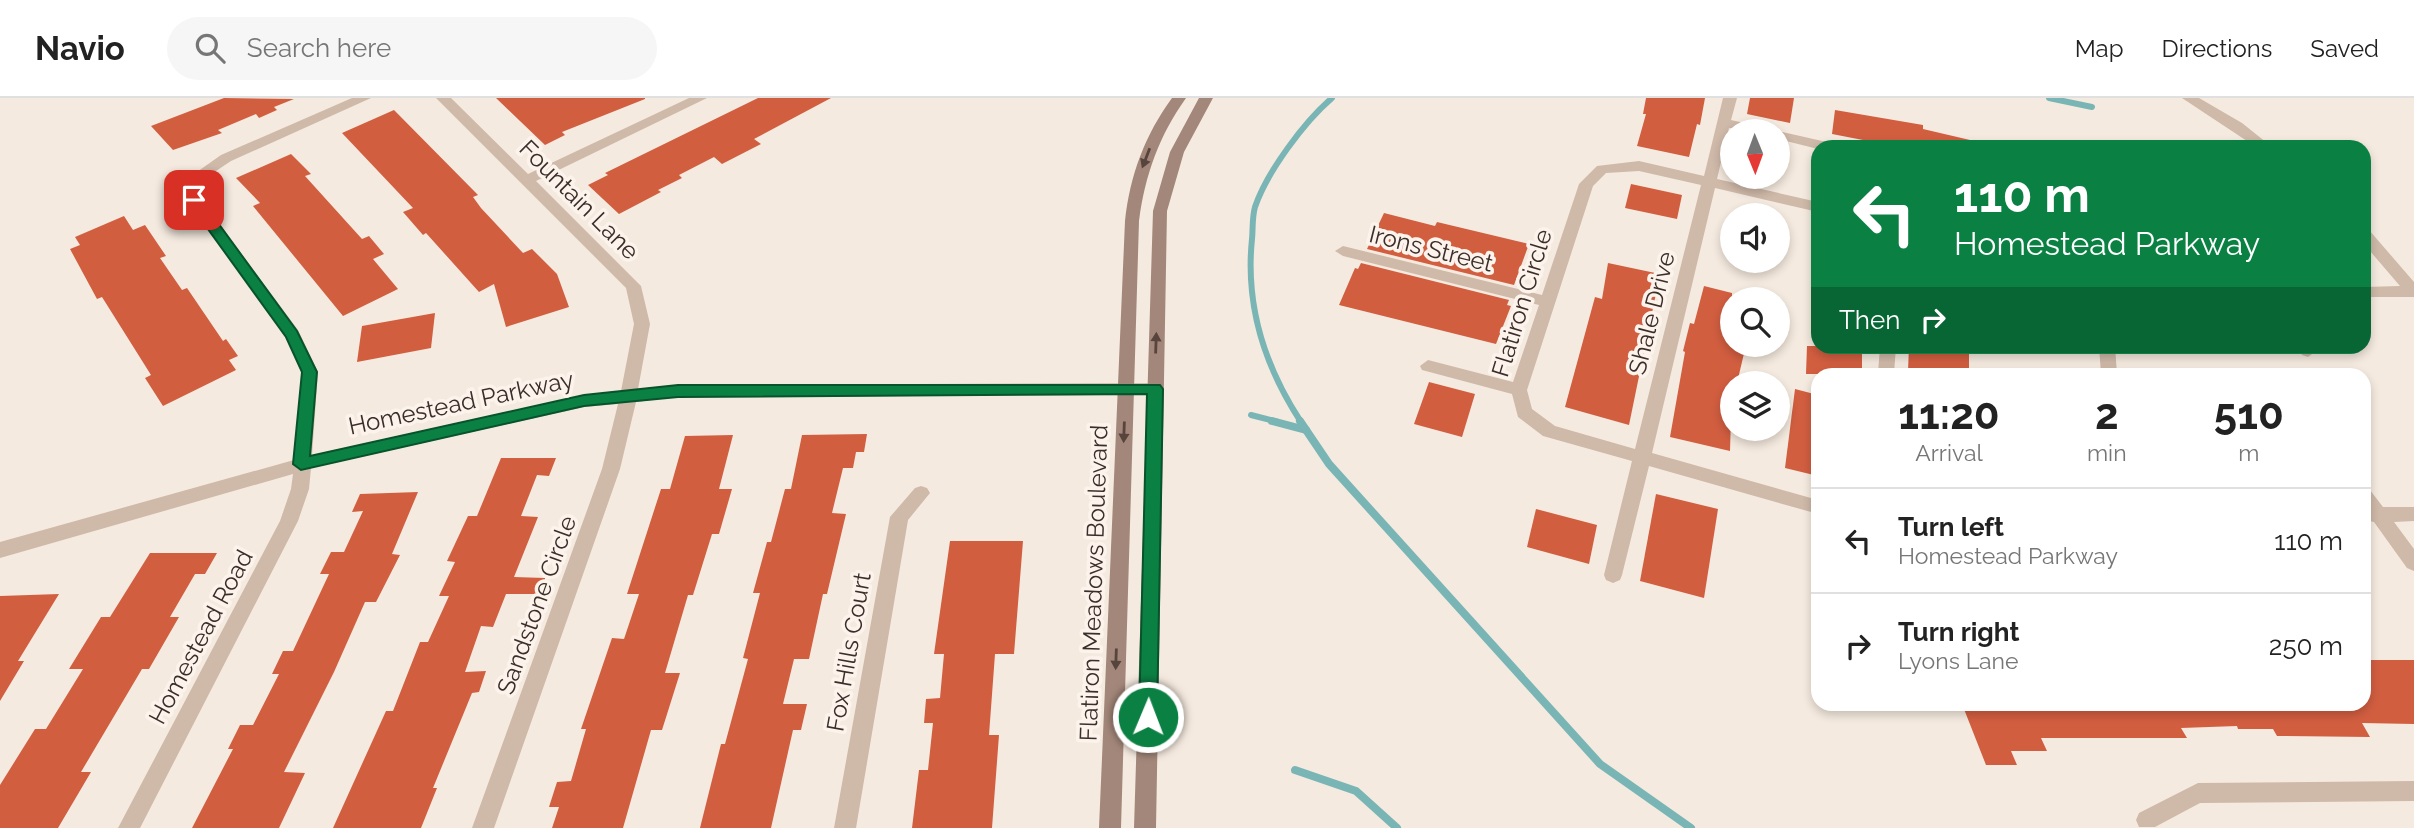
<!DOCTYPE html>
<html lang="en">
<head>
<meta charset="utf-8">
<style>
	body { margin:0; font-family:Raleway,sans-serif; background:#f6f6f6; color:#222; height:100vh; display:flex; flex-direction:column; font-size:26px; white-space:nowrap }
	* { box-sizing:border-box; margin:0 }
	p { font-size:23px; color:#767676 }
	.icon { flex:none; width:38px; height:38px; fill:none; stroke:currentColor; stroke-width:2; stroke-linecap:round; stroke-linejoin:round }
	.map { position:relative; flex:1; overflow:hidden }
	.sheet { position:absolute; left:1811px; top:270px; width:560px; height:343px; display:flex; flex-direction:column; background:#fff; border-radius:21px; box-shadow:0 4px 10px #0003 }
	.sheet>* { flex:none }
	.top-card { position:absolute; left:1811px; top:42px; width:560px; height:214px; border-radius:21px; box-shadow:0 4px 10px #0003; background:#0b8043; color:#fff; overflow:hidden }
	.needle { width:46px; rotate:179deg }
	.buttons { position:absolute; left:1720px; top:21px; display:grid; gap:14px }
	.buttons a { display:grid; place-items:center; width:70px; height:70px; border-radius:50%; background:#fff; box-shadow:0 4px 10px #0003; font-size:35px }
	.pin { position:absolute; display:grid; place-items:center; width:60px; height:60px; color:#fff; margin:-30px; border-radius:14px; box-shadow:0 4px 10px #0006 }
	.me { position:absolute; width:77px; margin:-38px; rotate:1deg; stroke-linejoin:round; filter:drop-shadow(0 0 5px #0008) }
	.turn { display:flex; align-items:center; gap:24px; height:147px; padding:0 28px; font-size:32px }
	.turn .icon { width:91px; height:91px; stroke-width:2.5 }
	.turn b { display:block; font-size:49px; line-height:60px }
	.then { display:flex; align-items:center; height:66px; padding:0 28px; background:#0003; gap:14px; font-size:26px }
	.eta { display:flex; justify-content:space-evenly; align-items:center; height:119px; text-align:center }
	.eta b { font-size:42px; font-weight:700; line-height:49px }
	ul { padding:0; list-style:none }
	li { display:flex; align-items:center; gap:21px; height:105px; padding:0 28px; border-top:2px solid #e0e0e0 }
	li div { flex:1 }
	li b { display:block; font-size:26px }
	li em { font-style:normal }
	header { display:flex; align-items:center; gap:42px; box-sizing:border-box; height:98px; padding:0 35px; background:#fff; border-bottom:2px solid #e0e0e0 }
	header strong { font-size:33px }
	nav { display:flex; gap:38px; margin-inline-start:auto; font-size:24px }
	.search { width:490px; height:63px; background:#f6f6f6; display:flex; align-items:center; gap:18px; box-sizing:border-box; padding:0 24px; border-radius:38px; color:#767676; font-size:26px }
	.map>svg:first-child { display:block }
	.lines { fill:none; stroke-linecap:round; stroke-linejoin:round }
	.stream-far1 { stroke:#7ab5b6; stroke-width:6 }
	.stream { stroke:#7ab5b6; stroke-width:8 }
	.building { fill:#d25e40 }
	.street { fill:#cfb9a9; fill-rule:evenodd }
	.secondary { fill:#a3877a; fill-rule:evenodd }
	.oneway { fill:#56443d }
	.route { fill:#0b8043; stroke:#07532c; stroke-width:2 }
	.labels { text-anchor:middle; stroke-width:7; stroke-linejoin:round; paint-order:stroke }
	.street-label { font-size:24px; fill:#3c2e29; stroke:#fcf4ec }
</style>
</head>
<body>
<header>
<strong>Navio</strong>
<div class="search"><svg class="icon" aria-label="search" viewBox="0 0 24 24"><circle cx="10" cy="10" r="6"/><path d="M15 15l6 6"/></svg>Search here</div>
<nav><a>Map</a><a>Directions</a><a>Saved</a></nav>
</header>
<div class="map">
<svg width="2414" height="730" viewBox="0 0 2414 730">
	<rect width="100%" height="100%" fill="#f5eadf"/>
	<g class="lines">
		<!-- stream-far1 -->
		<g class="stream-far1">
			<path d="M 2049,0 L 2092,9"/>
			<path d="M 1251,317 L 1278,324"/>
			<path d="M 1301,324 C 1265,269 1245,208 1252,141 C 1253,131 1252,119 1255,109 C 1267,74 1304,24 1332,0"/>
		</g>
		<!-- stream -->
		<g class="stream">
			<path d="M 1272,323 L 1306,332"/>
			<path d="M 1300,323 L 1329,366 L 1600,666 L 1691,730"/>
			<path d="M 1295,672 L 1356,693 L 1397,730"/>
		</g>
	</g>
	<!-- building -->
	<g class="building">
		<path d="M 224,0 L 294,1 L 274,9 L 277,12 L 259,20 L 256,16 L 218,32 L 222,35 L 173,52 L 151,28 Z"/>
		<path d="M 496,0 L 645,0 L 645,1 L 562,34 L 565,37 L 545,47 Z"/>
		<path d="M 758,0 L 831,0 L 754,41 L 761,46 L 722,66 L 714,59 L 679,77 L 682,80 L 658,92 L 661,94 L 619,116 L 588,87 L 608,77 L 605,75 Z"/>
		<path d="M 1646,0 L 1705,0 L 1700,27 L 1697,26 L 1689,59 L 1637,48 L 1646,16 L 1643,16 Z"/>
		<path d="M 1750,0 L 1794,0 L 1790,25 L 1747,16 Z"/>
		<path d="M 394,12 L 478,97 L 473,99 L 481,110 L 523,155 L 532,151 L 557,176 L 569,209 L 506,229 L 494,186 L 479,194 L 426,135 L 423,137 L 403,114 L 413,110 L 342,35 Z"/>
		<path d="M 1835,12 L 1923,27 L 1923,31 L 1970,42 L 1969,49 L 1899,49 L 1832,36 Z"/>
		<path d="M 291,56 L 311,76 L 305,78 L 362,141 L 369,138 L 384,156 L 373,161 L 398,191 L 343,218 L 253,108 L 260,105 L 236,80 Z"/>
		<path d="M 1631,86 L 1682,97 L 1677,121 L 1625,110 Z"/>
		<path d="M 1384,115 L 1435,128 L 1437,124 L 1529,146 L 1514,187 L 1367,151 Z"/>
		<path d="M 124,118 L 133,132 L 145,127 L 166,158 L 160,160 L 182,192 L 187,190 L 223,243 L 226,241 L 238,258 L 229,262 L 236,272 L 163,308 L 145,280 L 151,277 L 102,199 L 97,201 L 70,151 L 80,147 L 75,139 Z"/>
		<path d="M 1361,165 L 1509,202 L 1507,207 L 1511,208 L 1496,246 L 1339,207 L 1355,170 L 1358,171 Z"/>
		<path d="M 1608,165 L 1660,176 L 1629,327 L 1565,309 L 1595,199 L 1602,201 Z"/>
		<path d="M 1704,188 L 1732,195 L 1732,247 L 1746,247 L 1737,285 L 1732,285 L 1730,353 L 1670,339 L 1685,254 L 1683,253 L 1690,225 L 1694,226 Z"/>
		<path d="M 435,215 L 431,250 L 357,264 L 362,228 Z"/>
		<path d="M 1807,248 L 1862,248 L 1862,276 L 1806,276 Z"/>
		<path d="M 1909,248 L 1950,248 L 1969,253 L 1969,276 L 1925,276 L 1908,273 Z"/>
		<path d="M 1429,284 L 1475,296 L 1462,339 L 1414,326 Z"/>
		<path d="M 1795,291 L 1818,297 L 1818,378 L 1785,370 Z"/>
		<path d="M 867,336 L 864,354 L 856,354 L 853,370 L 843,370 L 832,415 L 846,416 L 827,496 L 823,496 L 809,561 L 794,561 L 783,606 L 807,606 L 801,632 L 793,632 L 771,730 L 700,730 L 721,646 L 725,646 L 748,561 L 743,560 L 760,495 L 753,495 L 767,444 L 771,444 L 785,391 L 791,391 L 802,337 Z"/>
		<path d="M 733,337 L 719,391 L 732,391 L 719,436 L 712,436 L 693,497 L 688,497 L 665,575 L 680,575 L 662,632 L 651,632 L 623,730 L 552,730 L 559,709 L 549,709 L 557,684 L 571,683 L 586,631 L 581,631 L 612,540 L 624,541 L 639,496 L 627,496 L 661,391 L 670,391 L 685,338 Z"/>
		<path d="M 501,360 L 556,360 L 549,378 L 537,377 L 521,418 L 538,419 L 514,479 L 545,480 L 545,496 L 506,496 L 493,529 L 481,528 L 465,574 L 486,573 L 479,594 L 472,595 L 433,690 L 437,690 L 421,730 L 333,730 L 386,613 L 393,613 L 420,544 L 428,544 L 449,498 L 439,498 L 455,464 L 447,463 L 468,418 L 477,418 Z"/>
		<path d="M 418,394 L 392,456 L 400,457 L 376,504 L 365,504 L 334,574 L 284,674 L 305,675 L 279,730 L 192,730 L 233,651 L 228,651 L 240,627 L 253,627 L 279,576 L 272,576 L 283,553 L 293,553 L 329,476 L 320,476 L 331,454 L 344,454 L 363,413 L 352,414 L 360,396 Z"/>
		<path d="M 1656,396 L 1718,411 L 1704,500 L 1640,483 Z"/>
		<path d="M 1536,411 L 1597,427 L 1589,466 L 1527,449 Z"/>
		<path d="M 950,443 L 1023,443 L 1014,556 L 995,556 L 989,637 L 999,637 L 992,730 L 912,730 L 919,672 L 928,672 L 933,625 L 924,625 L 926,601 L 940,600 L 944,556 L 934,556 Z"/>
		<path d="M 150,455 L 217,455 L 205,476 L 195,476 L 170,519 L 179,519 L 149,571 L 142,571 L 81,674 L 91,674 L 58,730 L 0,730 L 0,687 L 35,631 L 46,631 L 83,571 L 69,571 L 101,519 L 110,519 Z"/>
		<path d="M 59,496 L 18,563 L 24,563 L 0,603 L 0,498 Z"/>
		<path d="M 2364,562 L 2414,562 L 2414,626 L 2362,625 L 2370,639 L 2277,638 L 2273,631 L 2238,631 L 2237,628 L 2181,630 L 2187,640 L 2041,640 L 2047,653 L 2011,653 L 2017,667 L 1986,667 L 1962,606 L 2364,606 Z"/>
	</g>
	<g class="lines">
		<!-- street -->
		<g class="street">
			<path d="M 352,0 L 371,0 L 231,63 L 201,83 L 201,102 L 298,232 L 318,274 L 312,357 L 584,297 L 621,293 L 634,226 L 626,190 L 436,0 L 451,0 L 528,76 L 689,0 L 707,0 L 536,83 L 641,188 L 650,226 L 638,291 L 678,287 L 1155,285 L 1163,291 L 1155,297 L 678,299 L 636,304 L 620,371 L 494,730 L 472,730 L 602,371 L 618,306 L 584,309 L 311,370 L 309,391 L 298,423 L 140,730 L 118,730 L 280,423 L 291,391 L 293,376 L 0,460 L 0,444 L 294,362 L 302,274 L 285,238 L 187,102 L 187,81 L 221,57 Z"/>
			<path d="M 1723,0 L 1737,0 L 1731,22 L 1766,30 L 1768,33 L 1729,30 L 1717,81 L 1818,104 L 1818,114 L 1715,90 L 1652,355 L 1818,402 L 1818,416 L 1649,368 L 1622,477 L 1620,482 L 1613,485 L 1606,482 L 1604,477 L 1632,363 L 1543,338 L 1518,319 L 1512,296 L 1422,272 L 1420,268 L 1428,262 L 1513,284 L 1539,207 L 1343,158 L 1335,153 L 1343,148 L 1542,197 L 1579,86 L 1597,68 L 1639,63 L 1704,78 ZM 1639,73 L 1701,87 L 1635,351 L 1555,328 L 1532,311 L 1527,292 L 1593,88 L 1606,75 Z"/>
			<path d="M 2182,0 L 2199,0 L 2242,25 L 2272,49 L 2256,49 Z"/>
			<path d="M 1776,33 L 1778,33 L 1831,45 L 1838,49 L 1818,51 L 1778,41 L 1778,33 Z"/>
			<path d="M 2364,131 L 2369,132 L 2414,184 L 2414,199 L 2364,199 L 2364,189 L 2400,188 L 2364,146 Z"/>
			<path d="M 1880,248 L 1896,248 L 1894,276 L 1878,276 Z"/>
			<path d="M 2099,248 L 2115,248 L 2117,276 L 2101,276 Z"/>
			<path d="M 2297,248 L 2314,248 L 2316,253 L 2308,259 L 2302,257 Z"/>
			<path d="M 921,388 L 927,390 L 930,395 L 908,422 L 856,730 L 834,730 L 890,419 L 915,390 Z"/>
			<path d="M 2364,390 L 2370,392 L 2383,409 L 2414,409 L 2414,423 L 2394,424 L 2414,451 L 2414,473 L 2407,470 L 2374,424 L 2365,422 Z"/>
			<path d="M 2414,683 L 2414,703 L 2200,705 L 2155,729 L 2139,729 L 2136,722 L 2139,715 L 2198,685 Z"/>
		</g>
		<!-- secondary -->
		<g class="secondary">
			<path d="M 1172,0 L 1186,0 C 1159,38 1145,77 1139,123 L 1121,730 L 1099,730 L 1125,123 C 1130,77 1145,37 1172,0 Z"/>
			<path d="M 1199,0 L 1213,0 L 1184,54 L 1167,113 L 1156,730 L 1134,730 L 1153,113 L 1170,54 Z"/>
		</g>
	</g>
	<!-- one-way arrows -->
	<defs><path id="oneway-solid" d="M-6-.8H1V-3.2L6.5 0L1 3.2V.8H-6Z" transform="scale(1.75)"/></defs>
	<g class="oneway">
		<use href="#oneway-solid" transform="translate(1146 60) rotate(111)"/>
		<use href="#oneway-solid" transform="translate(1156 245) rotate(-88)"/>
		<use href="#oneway-solid" transform="translate(1124 334) rotate(92)"/>
		<use href="#oneway-solid" transform="translate(1116 561) rotate(92)"/>
	</g>
	<!-- route -->
	<path class="route" d="M 194,98 L 199,99 L 297,233 L 317,274 L 310,358 L 584,297 L 678,287 L 1160,287 L 1163,291 L 1157,619 L 1154,625 L 1148,627 L 1141,625 L 1139,619 L 1147,296 L 678,299 L 584,308 L 301,372 L 293,366 L 302,274 L 286,239 L 187,102 Z"/>
	<g class="labels">
		<!-- street labels -->
		<g class="street-label">
			<text transform="translate(579 102) rotate(45)" y="8">Fountain Lane</text>
			<text transform="translate(1431 151) rotate(14)" y="8">Irons Street</text>
			<text transform="translate(1522 205) rotate(-73)" y="8">Flatiron Circle</text>
			<text transform="translate(1652 215) rotate(-76)" y="8">Shale Drive</text>
			<text transform="translate(461 305) rotate(-12)" y="8">Homestead Parkway</text>
			<text transform="translate(1094 485) rotate(-88)" y="8">Flatiron Meadows Boulevard</text>
			<text transform="translate(537 507) rotate(-70)" y="8">Sandstone Circle</text>
			<text transform="translate(201 539) rotate(-62)" y="8">Homestead Road</text>
			<text transform="translate(849 554) rotate(-80)" y="8">Fox Hills Court</text>
		</g>
	</g>
</svg>
<div class="buttons">
<a><svg class="needle" viewBox="-14 -14 28 28"><path d="M0-13l5 13h-10z" fill="#e53935"/><path d="M0 13l5-13h-10z" fill="#767676"/></svg></a>
<a><svg class="icon" aria-label="sound" viewBox="0 0 24 24"><path d="M4 9h4l5-4v14l-5-4H4zM17 9q2 3 0 6"/></svg></a>
<a><svg class="icon" aria-label="search" viewBox="0 0 24 24"><circle cx="10" cy="10" r="6"/><path d="M15 15l6 6"/></svg></a>
<a><svg class="icon" aria-label="layers" viewBox="0 0 24 24"><path d="M12 4l9 5-9 5-9-5zM3 14l9 5 9-5"/></svg></a>
</div>
<div class="pin" style="left:194px;top:102px;background:#d93025"><svg class="icon" aria-label="arrive" viewBox="0 0 24 24"><path d="M6 21V4h12l-3 4 3 4H6"/></svg></div>
<svg class="me" style="left:1148px;top:619px" viewBox="-20 -20 40 40"><circle r="17" fill="#0b8043" stroke="#fff" stroke-width="3"/><path d="M0-11L8 9 0 5-8 9z" fill="#fff"/></svg>
<div class="top-card">
<div class="turn"><svg class="icon" aria-label="left" viewBox="0 0 24 24"><path d="M17 20v-9H6M10 6l-5 5 5 5"/></svg><div><b>110 m</b>Homestead Parkway</div></div>
<div class="then">Then<svg class="icon" aria-label="right" viewBox="0 0 24 24"><path d="M7 20v-9h11M14 6l5 5-5 5"/></svg></div>
</div>
<section class="sheet">
<div class="eta">
<div><b>11:20</b><p>Arrival</p></div>
<div><b>2</b><p>min</p></div>
<div><b>510</b><p>m</p></div>
</div>
<ul>
<li><svg class="icon" aria-label="left" viewBox="0 0 24 24"><path d="M17 20v-9H6M10 6l-5 5 5 5"/></svg><div><b>Turn left</b><p>Homestead Parkway</p></div><em>110 m</em></li>
<li><svg class="icon" aria-label="right" viewBox="0 0 24 24"><path d="M7 20v-9h11M14 6l5 5-5 5"/></svg><div><b>Turn right</b><p>Lyons Lane</p></div><em>250 m</em></li>
</ul>
</section>
</div>
</body>
</html>
